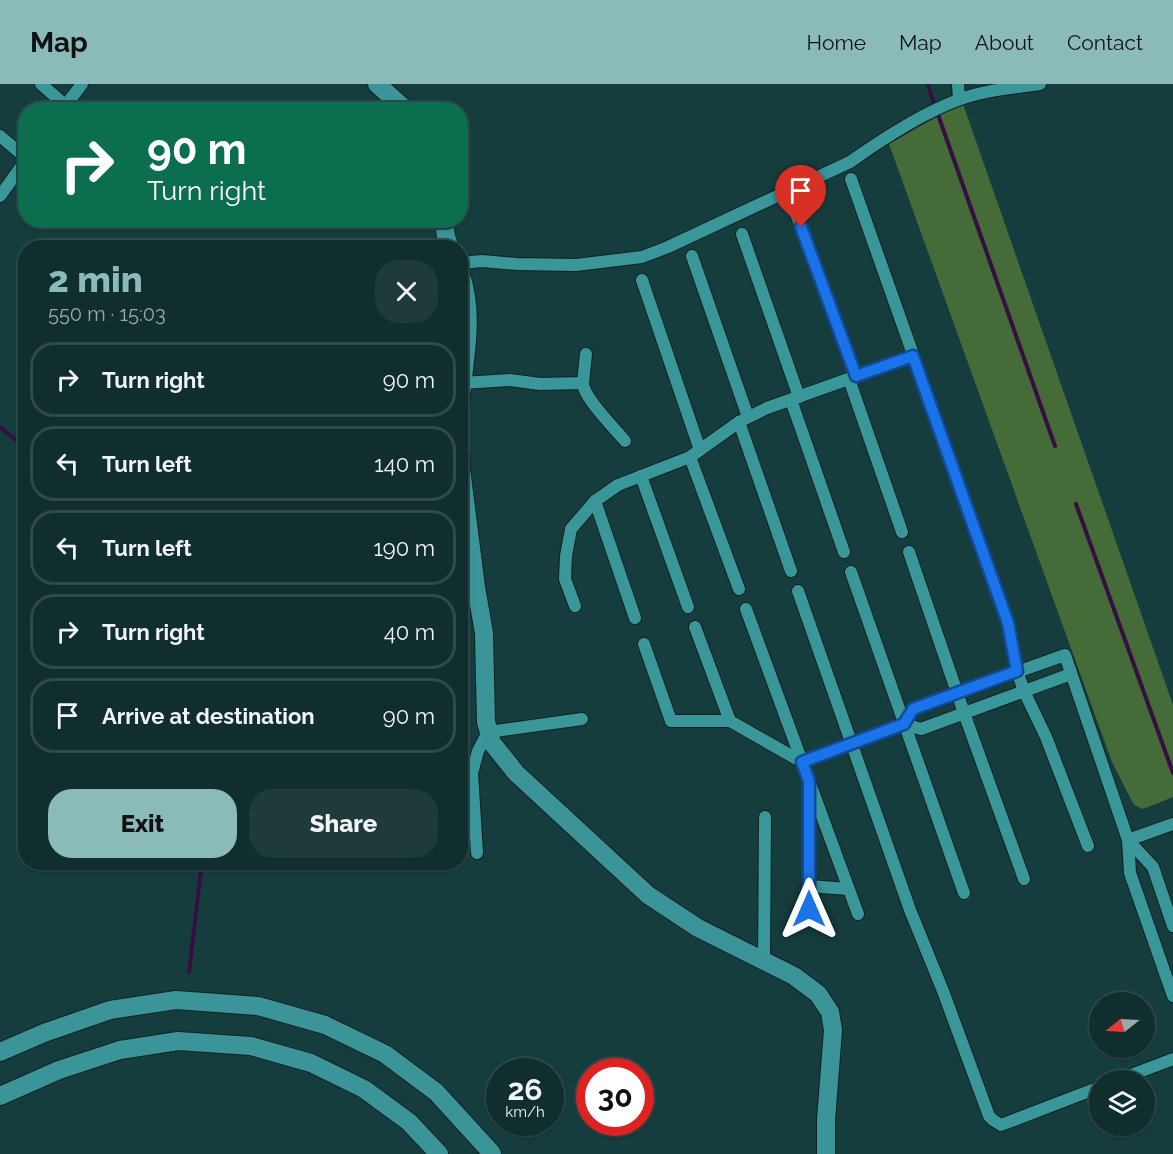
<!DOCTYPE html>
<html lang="en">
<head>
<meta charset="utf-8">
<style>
	body { margin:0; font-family:Raleway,sans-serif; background:#1e3a3a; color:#f1f3f6; height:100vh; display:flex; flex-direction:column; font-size:22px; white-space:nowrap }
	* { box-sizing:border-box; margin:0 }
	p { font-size:20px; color:#9ca8aa }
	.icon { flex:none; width:33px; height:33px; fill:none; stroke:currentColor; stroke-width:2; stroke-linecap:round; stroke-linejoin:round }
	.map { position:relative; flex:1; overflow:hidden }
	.sheet { position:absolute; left:18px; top:156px; width:450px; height:630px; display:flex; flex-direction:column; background:#102e2e; border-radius:24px; box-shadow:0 2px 4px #0004,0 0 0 2px #304a4a }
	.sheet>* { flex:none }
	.top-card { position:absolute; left:18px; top:18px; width:450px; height:126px; border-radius:24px; box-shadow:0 2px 4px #0004,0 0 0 2px #304a4a; background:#0b6e4f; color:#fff; overflow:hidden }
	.needle { width:39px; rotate:252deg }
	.buttons { position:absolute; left:1089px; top:908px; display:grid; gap:12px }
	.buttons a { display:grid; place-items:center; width:66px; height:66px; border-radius:50%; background:#102e2e; box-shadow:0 2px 4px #0004,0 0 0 2px #304a4a; font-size:30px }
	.speed { position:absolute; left:486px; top:974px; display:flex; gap:12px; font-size:30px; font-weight:700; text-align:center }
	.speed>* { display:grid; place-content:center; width:78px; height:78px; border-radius:50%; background:#102e2e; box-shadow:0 2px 4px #0004,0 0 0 2px #304a4a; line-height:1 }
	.speed small { font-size:15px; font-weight:400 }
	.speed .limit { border:9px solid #d22; background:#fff; color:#111 }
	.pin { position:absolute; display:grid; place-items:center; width:51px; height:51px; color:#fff; margin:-62px -26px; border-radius:50% 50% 50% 0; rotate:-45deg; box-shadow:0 0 6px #0007 }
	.pin .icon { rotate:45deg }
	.me { position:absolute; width:66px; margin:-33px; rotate:0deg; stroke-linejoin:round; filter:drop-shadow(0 0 4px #0008) }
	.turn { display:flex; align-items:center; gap:21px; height:126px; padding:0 30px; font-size:27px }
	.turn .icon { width:78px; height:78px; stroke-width:2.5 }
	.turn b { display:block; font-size:42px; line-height:51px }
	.round { display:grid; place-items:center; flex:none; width:63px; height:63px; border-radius:24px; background:#1e3a3a }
	.summary { display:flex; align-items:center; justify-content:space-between; height:102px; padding:0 30px }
	h1 { font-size:36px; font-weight:800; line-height:45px; color:#8bbbb9 }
	.action { display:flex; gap:12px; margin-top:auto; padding:12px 30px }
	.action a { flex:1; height:69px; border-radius:24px; background:#8bbbb9; color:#111; font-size:24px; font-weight:800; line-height:69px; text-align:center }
	.action a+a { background:#1e3a3a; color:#f1f3f6 }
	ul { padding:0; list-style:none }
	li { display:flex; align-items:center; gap:18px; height:75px; margin:0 12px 9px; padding:0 18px; border:3px solid #304a4a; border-radius:24px }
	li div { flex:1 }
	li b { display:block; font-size:22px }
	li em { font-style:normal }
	header { display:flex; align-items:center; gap:36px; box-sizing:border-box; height:84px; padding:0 30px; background:#8bbbb9; color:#111 }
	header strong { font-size:28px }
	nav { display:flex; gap:33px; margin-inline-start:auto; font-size:21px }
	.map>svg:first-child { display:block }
	.green { fill:#456b39 }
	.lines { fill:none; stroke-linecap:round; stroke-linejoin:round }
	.stream { stroke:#360e41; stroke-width:4 }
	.street-casing { stroke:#112121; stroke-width:14 }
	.secondary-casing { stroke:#112121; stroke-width:20 }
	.street { stroke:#39979a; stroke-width:12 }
	.secondary { stroke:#3b9598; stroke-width:18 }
	.route-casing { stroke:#114b97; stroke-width:15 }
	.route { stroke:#1a73e8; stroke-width:10 }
</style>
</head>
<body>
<header>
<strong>Map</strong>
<nav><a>Home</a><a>Map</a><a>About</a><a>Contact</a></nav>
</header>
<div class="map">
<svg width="1173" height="1070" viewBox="0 0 1173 1070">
	<rect width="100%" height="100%" fill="#163d3e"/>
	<!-- green -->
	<path class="green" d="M 963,20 L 1173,621 L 1173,713 L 1143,725 L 1134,721 L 1112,678 L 889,60 L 952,24 Z"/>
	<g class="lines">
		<!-- stream -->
		<g class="stream">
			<path d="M 928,0 L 930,8 L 1055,362"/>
			<path d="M 0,343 L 26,364"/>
			<path d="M 1076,420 L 1173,689"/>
			<path d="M 189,888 L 202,778"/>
		</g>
		<!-- street casing -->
		<g class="street-casing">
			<g id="street">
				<path d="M 41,0 L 65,21"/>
				<path d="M 958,0 L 959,15"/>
				<path d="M 62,26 L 82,0"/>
				<path d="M 0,52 L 26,74"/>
				<path d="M 851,95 L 1008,539 L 1017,587 L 1024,607 L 1046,653 L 1088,762"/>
				<path d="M 0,112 L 26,76"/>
				<path d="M 793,122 L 856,292"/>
				<path d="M 742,150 L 799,313"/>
				<path d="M 692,172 L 748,333"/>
				<path d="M 460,179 L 482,177 L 517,180 L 576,181 L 642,173 L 668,163 L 850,78 C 881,56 923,29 958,16 C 984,6 1014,4 1040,0"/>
				<path d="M 642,196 L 700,366"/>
				<path d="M 849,295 L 902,448"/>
				<path d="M 462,299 L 510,296 L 540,300 L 583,299 L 586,270"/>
				<path d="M 583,299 C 583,313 615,345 625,357"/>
				<path d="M 791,316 L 844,468"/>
				<path d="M 739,338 L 791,487"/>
				<path d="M 690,373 L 739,505"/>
				<path d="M 641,392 L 688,523"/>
				<path d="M 595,417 L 635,534"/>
				<path d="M 909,468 L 964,629 L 1024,795"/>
				<path d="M 851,488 L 964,809"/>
				<path d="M 798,507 L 910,826 L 943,907 L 989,1032 L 993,1036 L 1001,1041 L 1100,1003"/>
				<path d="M 575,522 L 565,495 L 566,472 L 571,445 L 595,417 L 618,401 L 690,373 L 739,338 L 767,324 L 913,272"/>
				<path d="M 746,525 L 858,830"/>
				<path d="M 695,543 L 730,637"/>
				<path d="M 644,560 L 671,637 L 730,637 L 802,678 L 904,640 L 921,645 L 1071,590"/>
				<path d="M 904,640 L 913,625 L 1065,571 L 1128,756 L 1130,789 L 1173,912"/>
				<path d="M 1128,756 L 1153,783 L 1173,842"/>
				<path d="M 1128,756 L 1173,740"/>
				<path d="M 477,769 L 472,689 L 478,667 L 488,648 L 582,635"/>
				<path d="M 809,802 L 848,805"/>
				<path d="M 809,825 L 809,707"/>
				<path d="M 764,877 L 765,733"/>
				<path d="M 1118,996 L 1173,975"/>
			</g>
		</g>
		<!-- secondary casing -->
		<g class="secondary-casing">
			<g id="secondary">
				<path d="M 377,0 L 406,26"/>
				<path d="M 444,136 L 446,153 L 450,164"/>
				<path d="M 460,189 C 476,232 463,279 460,323"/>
				<path d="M 460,366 L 461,385 L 476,503 L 484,549 L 486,638 L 492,659 L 516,689 L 648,811 L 698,844 L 794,892 L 818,910 L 830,928 L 833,946 L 826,1036 L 826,1070"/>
				<path d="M 0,968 L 44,949 L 110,926 L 176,916 L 258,922 L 325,941 L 385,970 L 436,1008 L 489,1066 L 492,1070"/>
				<path d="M 0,1012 L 59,986 L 120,966 L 178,957 L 251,962 L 311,979 L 364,1005 L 409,1038 L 439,1070"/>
			</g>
		</g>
		<!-- street -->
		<use href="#street" class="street"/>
		<!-- secondary -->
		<use href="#secondary" class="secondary"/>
	</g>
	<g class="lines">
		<!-- route casing -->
		<g class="route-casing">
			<path id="route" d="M 801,143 L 856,292 L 913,272 L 1008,539 L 1017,587 L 913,625 L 904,640 L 802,678 L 809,697 L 809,825"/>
		</g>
		<!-- route -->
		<use href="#route" class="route"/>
	</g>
</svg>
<div class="buttons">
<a><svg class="needle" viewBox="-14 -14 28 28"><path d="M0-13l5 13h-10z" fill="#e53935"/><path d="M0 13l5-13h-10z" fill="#9ca8aa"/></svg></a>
<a><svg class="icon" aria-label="layers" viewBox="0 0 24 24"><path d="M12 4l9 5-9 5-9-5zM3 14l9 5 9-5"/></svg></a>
</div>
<div class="speed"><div>26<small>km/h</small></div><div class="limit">30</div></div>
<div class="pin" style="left:801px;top:143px;background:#d93025"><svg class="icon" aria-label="arrive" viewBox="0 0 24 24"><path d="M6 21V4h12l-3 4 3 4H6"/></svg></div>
<svg class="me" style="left:809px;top:825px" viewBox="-20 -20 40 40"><path d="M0-17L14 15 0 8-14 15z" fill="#1a73e8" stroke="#fff" stroke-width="4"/></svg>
<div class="top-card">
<div class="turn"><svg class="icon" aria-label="right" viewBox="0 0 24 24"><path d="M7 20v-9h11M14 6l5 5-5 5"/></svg><div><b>90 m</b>Turn right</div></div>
</div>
<section class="sheet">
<div class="summary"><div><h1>2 min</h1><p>550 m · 15:03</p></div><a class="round"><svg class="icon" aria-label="close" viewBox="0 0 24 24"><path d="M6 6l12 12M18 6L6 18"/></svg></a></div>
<ul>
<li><svg class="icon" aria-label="right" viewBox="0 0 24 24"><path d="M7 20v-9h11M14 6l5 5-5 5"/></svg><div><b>Turn right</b></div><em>90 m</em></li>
<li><svg class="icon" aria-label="left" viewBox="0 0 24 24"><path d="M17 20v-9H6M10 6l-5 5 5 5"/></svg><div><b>Turn left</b></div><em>140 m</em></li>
<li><svg class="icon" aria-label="left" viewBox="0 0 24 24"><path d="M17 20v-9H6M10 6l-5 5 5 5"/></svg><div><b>Turn left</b></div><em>190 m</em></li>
<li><svg class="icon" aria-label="right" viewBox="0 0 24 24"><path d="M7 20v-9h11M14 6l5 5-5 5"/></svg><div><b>Turn right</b></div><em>40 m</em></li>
<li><svg class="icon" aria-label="arrive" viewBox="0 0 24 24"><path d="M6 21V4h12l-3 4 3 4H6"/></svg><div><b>Arrive at destination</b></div><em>90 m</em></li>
</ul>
<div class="action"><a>Exit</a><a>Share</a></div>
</section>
</div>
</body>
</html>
